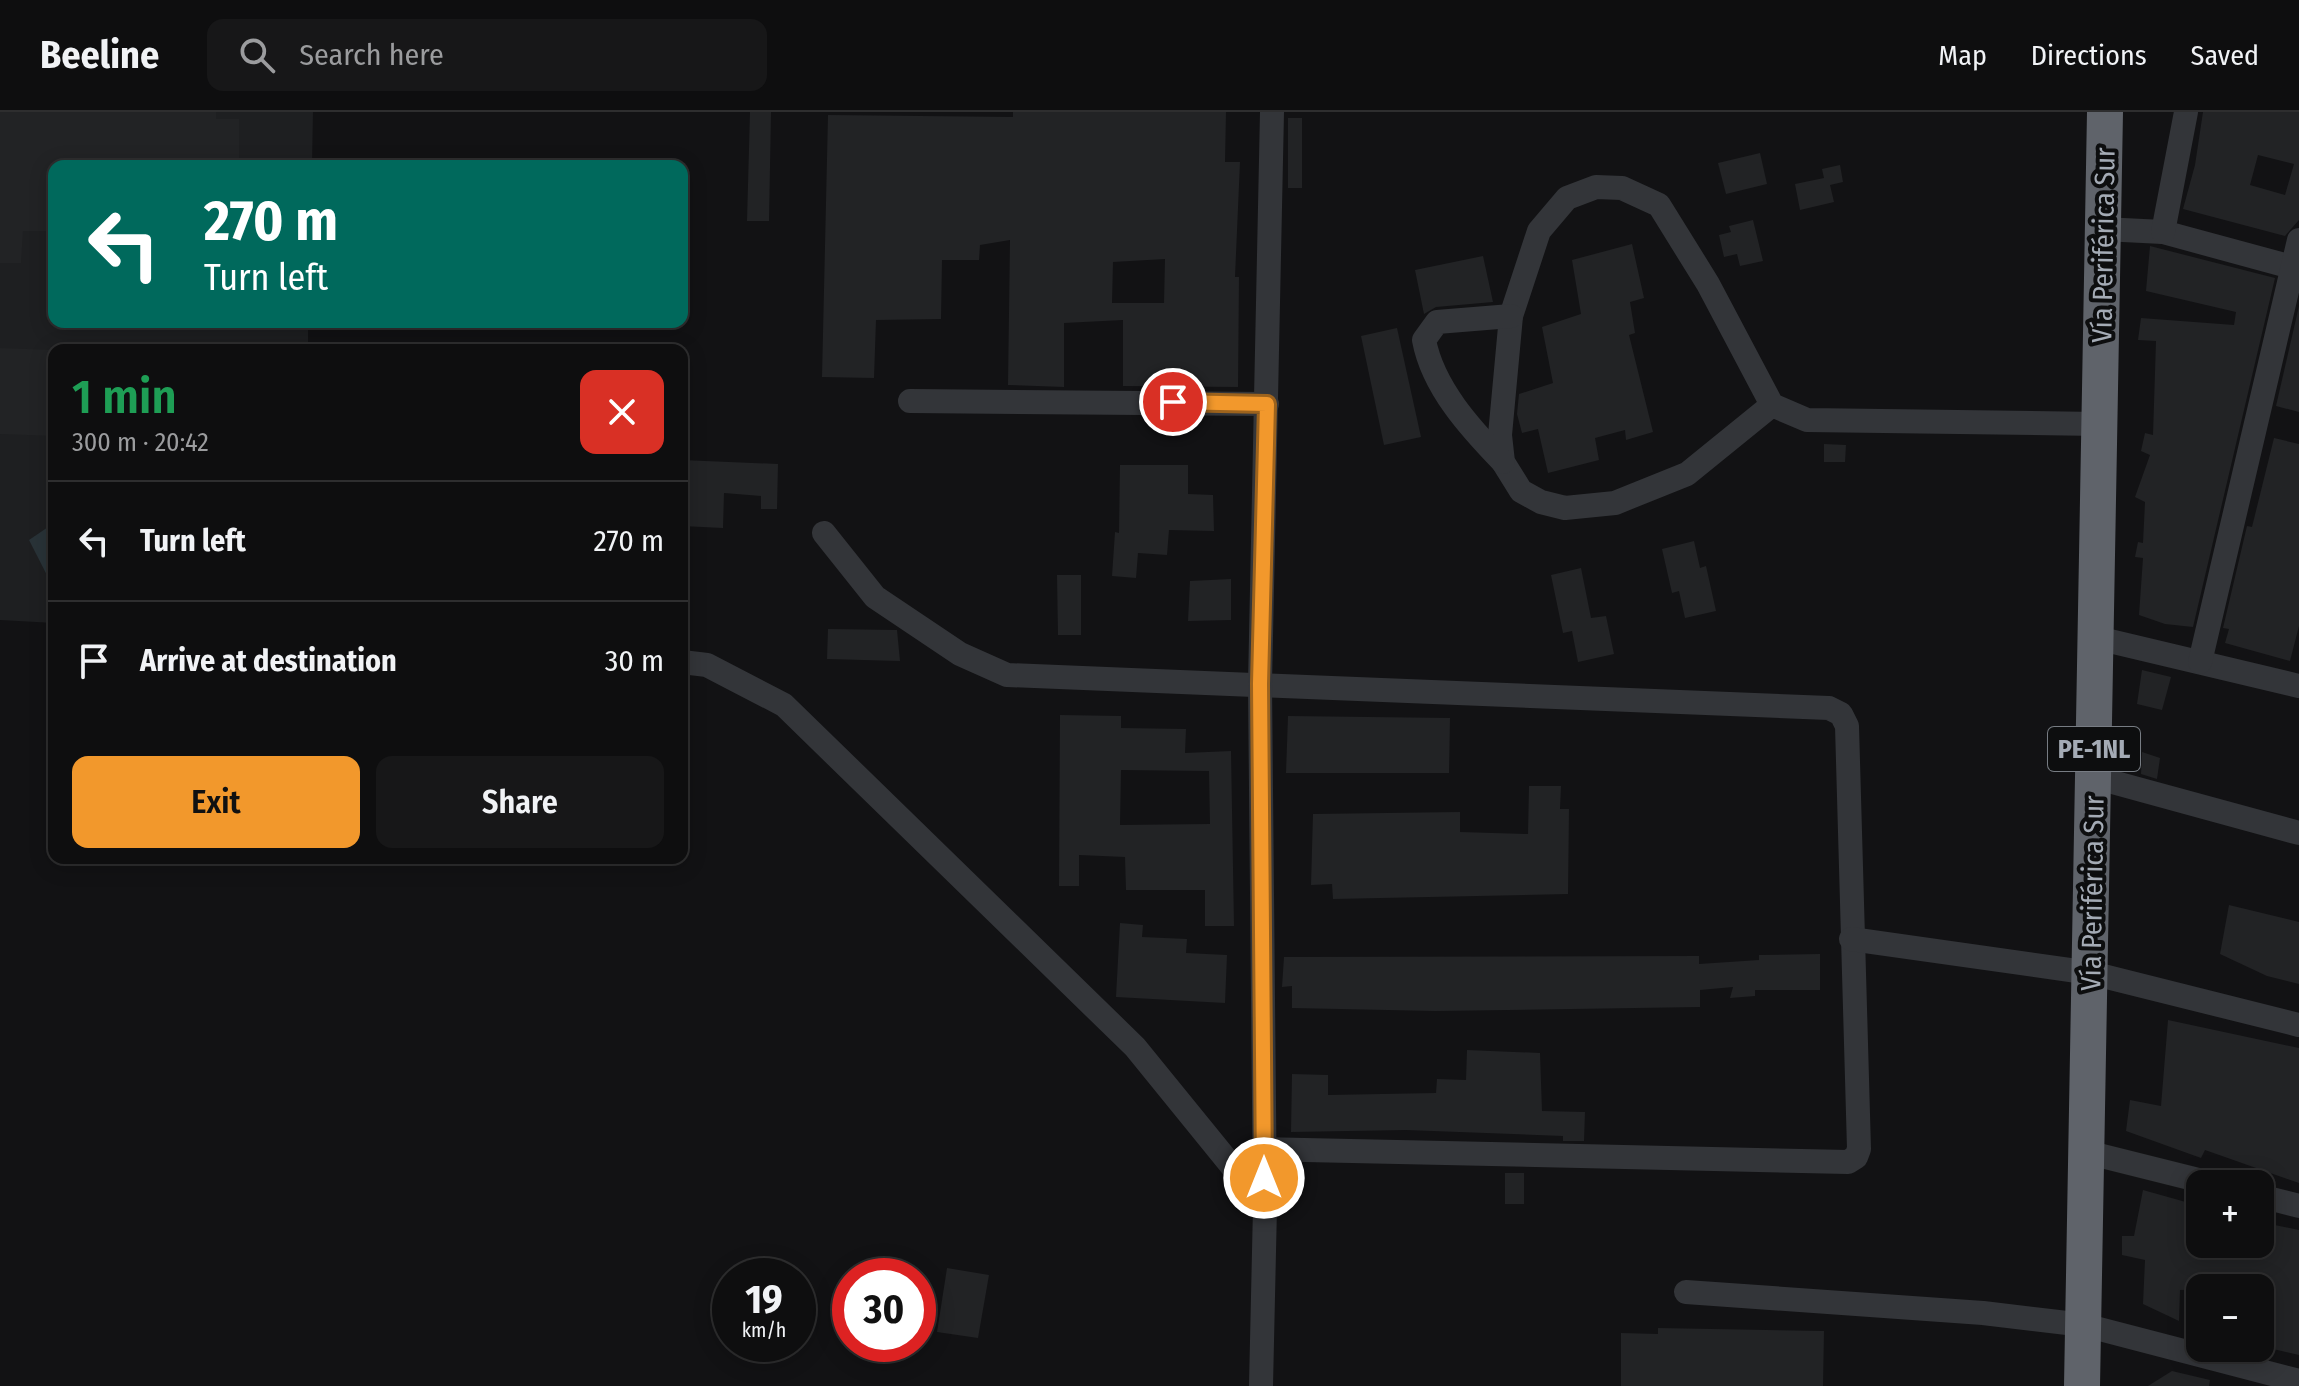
<!DOCTYPE html>
<html lang="en">
<head>
<meta charset="utf-8">
<style>
	body { margin:0; font-family:"Fira Sans Condensed",sans-serif; background:#171718; color:#f1f3f6; height:100vh; display:flex; flex-direction:column; font-size:30px; white-space:nowrap }
	* { box-sizing:border-box; margin:0 }
	p { font-size:26px; color:#9b9c9e }
	.icon { flex:none; width:44px; height:44px; fill:none; stroke:currentColor; stroke-width:2; stroke-linecap:round; stroke-linejoin:round }
	.map { position:relative; flex:1; overflow:hidden }
	.panel { position:absolute; left:48px; top:232px; width:640px; height:520px; display:flex; flex-direction:column; background:#0e0e0f; border-radius:16px; box-shadow:0 4px 20px #0003,0 0 0 2px #2e2e2f }
	.panel>* { flex:none }
	.hud { position:absolute; left:48px; top:48px; width:640px; height:168px; border-radius:16px; box-shadow:0 4px 20px #0003,0 0 0 2px #2e2e2f; background:#00695c; color:#fff; overflow:hidden }
	.controls { position:absolute; left:2186px; top:1058px; display:grid; gap:16px }
	.controls a { display:grid; place-items:center; width:88px; height:88px; border-radius:16px; background:#0e0e0f; box-shadow:0 4px 20px #0003,0 0 0 2px #2e2e2f; font-size:40px }
	.speed { position:absolute; left:712px; top:1146px; display:flex; gap:16px; font-size:40px; font-weight:700; text-align:center }
	.speed>* { display:grid; place-content:center; width:104px; height:104px; border-radius:50%; background:#0e0e0f; box-shadow:0 4px 20px #0003,0 0 0 2px #2e2e2f; line-height:1 }
	.speed small { font-size:20px; font-weight:400 }
	.speed .limit { border:12px solid #d22; background:#fff; color:#111 }
	.pin { position:absolute; display:grid; place-items:center; width:68px; height:68px; color:#fff; margin:-34px; border:4px solid #fff; border-radius:50%; box-shadow:0 2px 8px #0007 }
	.me { position:absolute; width:88px; margin:-44px; rotate:0deg; stroke-linejoin:round; filter:drop-shadow(0 0 6px #0008) }
	.turn { display:flex; align-items:center; gap:28px; height:168px; padding:0 24px; font-size:36px }
	.turn .icon { width:104px; height:104px; stroke-width:2.5 }
	.turn b { display:block; font-size:56px; line-height:68px }
	.round { display:grid; place-items:center; flex:none; width:84px; height:84px; border-radius:16px; background:#171718 }
	.headline { display:flex; align-items:center; justify-content:space-between; height:136px; padding:0 24px }
	h1 { font-size:48px; font-weight:600; line-height:60px; color:#1e9e55 }
	.primary-button { display:flex; gap:16px; margin-top:auto; padding:16px 24px }
	.primary-button a { flex:1; height:92px; border-radius:16px; background:#f2982c; color:#111; font-size:32px; font-weight:600; line-height:92px; text-align:center }
	.primary-button a+a { background:#171718; color:#f1f3f6 }
	ul { padding:0; list-style:none }
	li { display:flex; align-items:center; gap:24px; height:120px; padding:0 24px; border-top:2px solid #2e2e2f }
	li div { flex:1 }
	li b { display:block; font-size:30px }
	li em { font-style:normal }
	header { display:flex; align-items:center; gap:48px; box-sizing:border-box; height:112px; padding:0 40px; background:#0e0e0f; border-bottom:2px solid #2e2e2f }
	header strong { font-size:38px }
	nav { display:flex; gap:44px; margin-inline-start:auto; font-size:28px }
	.search { width:560px; height:72px; background:#171718; display:flex; align-items:center; gap:20px; box-sizing:border-box; padding:0 28px; border-radius:16px; color:#9b9c9e; font-size:30px }
	.map>svg:first-child { display:block }
	.built { fill:#1e1f21 }
	.water { fill:#293338 }
	.building { fill:#222325; fill-rule:evenodd }
	.lines { fill:none; stroke-linecap:round; stroke-linejoin:round }
	.minor { stroke:#333539; stroke-width:24 }
	.highway { stroke:#5f636a; stroke-width:36 }
	.route-casing { stroke:#9d631d; stroke-width:20 }
	.route { stroke:#f2982c; stroke-width:14 }
	.labels { text-anchor:middle; stroke-width:8; stroke-linejoin:round; paint-order:stroke }
	.shield { fill:#0d0e0f; stroke:#777c83; stroke-width:2 }
	.shield-label { font-size:26px; font-weight:bold; fill:#a4abb5 }
	.street-label { font-size:28px; fill:#a4abb5; stroke:#0d0e0f }
</style>
</head>
<body>
<header>
<strong>Beeline</strong>
<div class="search"><svg class="icon" aria-label="search" viewBox="0 0 24 24"><circle cx="10" cy="10" r="6"/><path d="M15 15l6 6"/></svg>Search here</div>
<nav><a>Map</a><a>Directions</a><a>Saved</a></nav>
</header>
<div class="map">
<svg width="2299" height="1274" viewBox="0 0 2299 1274">
	<rect width="100%" height="100%" fill="#121214"/>
	<!-- built -->
	<path class="built" d="M 0,0 L 313,0 L 312,54 L 54,54 L 54,210 L 308,210 L 308,238 L 54,238 L 54,511 L 0,508 Z"/>
	<!-- water -->
	<path class="water" d="M 54,411 L 54,474 L 53,475 L 29,428 Z"/>
	<!-- building -->
	<g class="building">
		<path d="M 0,0 L 216,0 L 216,7 L 239,7 L 239,54 L 54,54 L 54,119 L 23,119 L 21,151 L 0,151 Z"/>
		<path d="M 750,0 L 771,0 L 769,109 L 747,109 Z"/>
		<path d="M 1013,0 L 1226,0 L 1225,50 L 1240,50 L 1235,165 L 1239,165 L 1238,275 L 1123,274 L 1123,208 L 1064,211 L 1064,275 L 1008,273 L 1010,128 L 980,133 L 979,148 L 942,148 L 941,207 L 876,208 L 874,266 L 822,265 L 828,3 L 1013,5 ZM 1165,147 L 1164,191 L 1112,191 L 1113,150 Z"/>
		<path d="M 2203,0 L 2299,0 L 2299,108 L 2285,124 L 2183,97 L 2195,53 ZM 2258,43 L 2294,52 L 2285,83 L 2250,73 Z"/>
		<rect x="1288" y="6" width="14" height="70"/>
		<path d="M 1760,41 L 1767,72 L 1726,82 L 1718,51 Z"/>
		<path d="M 1840,53 L 1843,70 L 1830,73 L 1834,90 L 1800,98 L 1795,72 L 1824,66 L 1822,57 Z"/>
		<path d="M 1753,108 L 1763,149 L 1740,154 L 1737,142 L 1724,145 L 1719,123 L 1731,120 L 1729,114 Z"/>
		<path d="M 1632,132 L 1644,186 L 1630,190 L 1635,221 L 1629,223 L 1653,320 L 1626,328 L 1625,318 L 1595,326 L 1599,348 L 1548,361 L 1538,317 L 1522,321 L 1517,302 L 1519,282 L 1553,271 L 1542,215 L 1581,202 L 1572,148 Z"/>
		<path d="M 2150,134 L 2275,166 L 2193,515 L 2165,512 L 2139,503 L 2143,446 L 2135,445 L 2138,430 L 2143,431 L 2145,390 L 2135,385 L 2150,343 L 2141,339 L 2145,321 L 2153,323 L 2156,229 L 2138,228 L 2141,206 L 2234,213 L 2236,200 L 2146,179 Z"/>
		<path d="M 1483,144 L 1493,190 L 1436,195 L 1424,202 L 1415,158 Z"/>
		<path d="M 2299,194 L 2299,300 L 2276,294 Z"/>
		<path d="M 1397,216 L 1421,325 L 1384,333 L 1361,224 Z"/>
		<path d="M 0,236 L 54,238 L 54,324 L 0,322 Z"/>
		<path d="M 2274,326 L 2299,332 L 2299,514 L 2290,549 L 2225,531 L 2229,517 L 2223,516 L 2247,414 L 2252,415 Z"/>
		<path d="M 1824,332 L 1846,333 L 1845,350 L 1824,350 Z"/>
		<path d="M 682,348 L 778,352 L 777,397 L 761,397 L 761,384 L 724,381 L 723,416 L 682,414 Z"/>
		<path d="M 1120,353 L 1188,353 L 1188,382 L 1213,383 L 1214,419 L 1169,418 L 1167,443 L 1138,441 L 1136,466 L 1112,464 L 1115,420 L 1119,421 Z"/>
		<path d="M 1694,429 L 1700,456 L 1706,454 L 1716,499 L 1685,506 L 1679,479 L 1672,481 L 1662,437 Z"/>
		<path d="M 1581,456 L 1591,506 L 1606,504 L 1614,542 L 1578,550 L 1572,519 L 1563,521 L 1551,463 Z"/>
		<path d="M 1057,463 L 1081,463 L 1081,523 L 1058,523 Z"/>
		<path d="M 1231,467 L 1231,508 L 1188,509 L 1190,469 Z"/>
		<path d="M 828,517 L 897,518 L 900,549 L 827,547 Z"/>
		<path d="M 2142,558 L 2171,565 L 2162,598 L 2137,592 Z"/>
		<path d="M 1060,603 L 1121,604 L 1121,616 L 1186,617 L 1185,641 L 1231,639 L 1234,814 L 1205,814 L 1205,778 L 1126,778 L 1125,745 L 1079,743 L 1079,774 L 1059,774 ZM 1121,658 L 1209,659 L 1210,712 L 1120,713 Z"/>
		<path d="M 1288,604 L 1450,606 L 1449,661 L 1286,661 Z"/>
		<path d="M 2142,640 L 2160,646 L 2157,667 L 2141,662 Z"/>
		<path d="M 1529,674 L 1561,674 L 1560,697 L 1569,697 L 1568,782 L 1333,787 L 1332,772 L 1311,773 L 1313,702 L 1460,700 L 1460,720 L 1528,722 Z"/>
		<path d="M 2229,793 L 2299,810 L 2299,872 L 2267,864 L 2220,842 Z"/>
		<path d="M 1120,811 L 1143,813 L 1142,825 L 1187,827 L 1186,841 L 1227,843 L 1225,891 L 1116,885 Z"/>
		<path d="M 1820,842 L 1820,878 L 1755,878 L 1755,884 L 1730,886 L 1733,875 L 1700,878 L 1700,895 L 1435,899 L 1292,896 L 1292,874 L 1282,875 L 1284,845 L 1699,844 L 1699,852 L 1759,848 L 1759,843 Z"/>
		<path d="M 2168,908 L 2299,936 L 2299,1071 L 2205,1038 L 2201,1046 L 2126,1019 L 2130,988 L 2161,994 Z"/>
		<path d="M 1467,938 L 1540,941 L 1542,999 L 1585,1000 L 1584,1029 L 1563,1029 L 1563,1024 L 1406,1018 L 1291,1020 L 1292,962 L 1328,963 L 1328,983 L 1436,981 L 1437,967 L 1466,968 Z"/>
		<rect x="1505" y="1061" width="19" height="31"/>
		<path d="M 2143,1078 L 2200,1094 L 2200,1132 L 2260,1132 L 2260,1110 L 2299,1118 L 2299,1243 L 2260,1234 L 2260,1176 L 2180,1178 L 2179,1209 L 2143,1192 L 2145,1148 L 2122,1143 L 2122,1124 L 2134,1124 Z"/>
		<path d="M 947,1156 L 989,1163 L 978,1226 L 937,1220 Z"/>
		<path d="M 1658,1216 L 1824,1219 L 1823,1274 L 1621,1274 L 1621,1221 L 1658,1222 Z"/>
		<path d="M 2172,1259 L 2210,1268 L 2209,1274 L 2148,1274 Z"/>
	</g>
	<g class="lines">
		<!-- minor -->
		<g class="minor">
			<path d="M 2103,117 L 2163,120 L 2299,157"/>
			<path d="M 2163,120 L 2186,0"/>
			<path d="M 910,289 L 1267,292"/>
			<path d="M 1772,293 L 1687,362 L 1615,391 L 1565,396 L 1541,390 L 1521,379 L 1503,350 L 1500,323 L 1511,204 L 1539,119 L 1567,86 L 1596,75 L 1622,76 L 1659,93 L 1708,172 L 1772,293 L 1807,308 L 2099,312"/>
			<path d="M 1503,350 C 1471,317 1433,276 1424,228 L 1437,210 L 1511,204"/>
			<path d="M 824,421 L 875,485 L 960,542 L 1007,563 L 1829,596 L 1841,602 L 1847,614 L 1859,1037 L 1856,1045 L 1848,1050 L 1264,1037"/>
			<path d="M 2097,526 L 2299,574"/>
			<path d="M 682,550 L 707,553 L 784,593 L 1135,935 L 1265,1095"/>
			<path d="M 2200,550 L 2299,128"/>
			<path d="M 2094,665 L 2299,721"/>
			<path d="M 1851,827 L 2091,861 L 2299,913"/>
			<path d="M 2086,1040 L 2214,1072"/>
			<path d="M 2260,1084 L 2299,1094"/>
			<path d="M 1686,1180 L 1983,1201 L 2084,1213 L 2299,1269"/>
			<path d="M 1261,1274 L 1265,1095 L 1260,572 L 1272,0"/>
		</g>
		<!-- highway -->
		<path class="highway" d="M 2082,1274 L 2105,0"/>
	</g>
	<g class="lines">
		<!-- route casing -->
		<g class="route-casing">
			<path id="route" d="M 1173,290 L 1267,292 L 1260,572 L 1264,1066"/>
		</g>
		<!-- route -->
		<use href="#route" class="route"/>
	</g>
	<g class="labels">
		<!-- shield labels -->
		<rect class="shield" x="2048" y="615" width="92" height="44" rx="6"/>
		<g class="shield-label">
			<text x="2094" y="646">PE-1NL</text>
		</g>
		<!-- street labels -->
		<g class="street-label">
			<text transform="translate(2103 133) rotate(-89)" y="10">Vía Periférica Sur</text>
			<text transform="translate(2092 781) rotate(-89)" y="10">Vía Periférica Sur</text>
		</g>
	</g>
</svg>
<div class="controls">
<a>+</a>
<a>−</a>
</div>
<div class="speed"><div>19<small>km/h</small></div><div class="limit">30</div></div>
<div class="pin" style="left:1173px;top:290px;background:#d93025"><svg class="icon" aria-label="arrive" viewBox="0 0 24 24"><path d="M6 21V4h12l-3 4 3 4H6"/></svg></div>
<svg class="me" style="left:1264px;top:1066px" viewBox="-20 -20 40 40"><circle r="17" fill="#f2982c" stroke="#fff" stroke-width="3"/><path d="M0-11L8 9 0 5-8 9z" fill="#fff"/></svg>
<div class="hud">
<div class="turn"><svg class="icon" aria-label="left" viewBox="0 0 24 24"><path d="M17 20v-9H6M10 6l-5 5 5 5"/></svg><div><b>270 m</b>Turn left</div></div>
</div>
<section class="panel">
<div class="headline"><div><h1>1 min</h1><p>300 m · 20:42</p></div><a class="round" style="background:#d93025;color:#fff"><svg class="icon" aria-label="close" viewBox="0 0 24 24"><path d="M6 6l12 12M18 6L6 18"/></svg></a></div>
<ul>
<li><svg class="icon" aria-label="left" viewBox="0 0 24 24"><path d="M17 20v-9H6M10 6l-5 5 5 5"/></svg><div><b>Turn left</b></div><em>270 m</em></li>
<li><svg class="icon" aria-label="arrive" viewBox="0 0 24 24"><path d="M6 21V4h12l-3 4 3 4H6"/></svg><div><b>Arrive at destination</b></div><em>30 m</em></li>
</ul>
<div class="primary-button"><a>Exit</a><a>Share</a></div>
</section>
</div>
</body>
</html>
